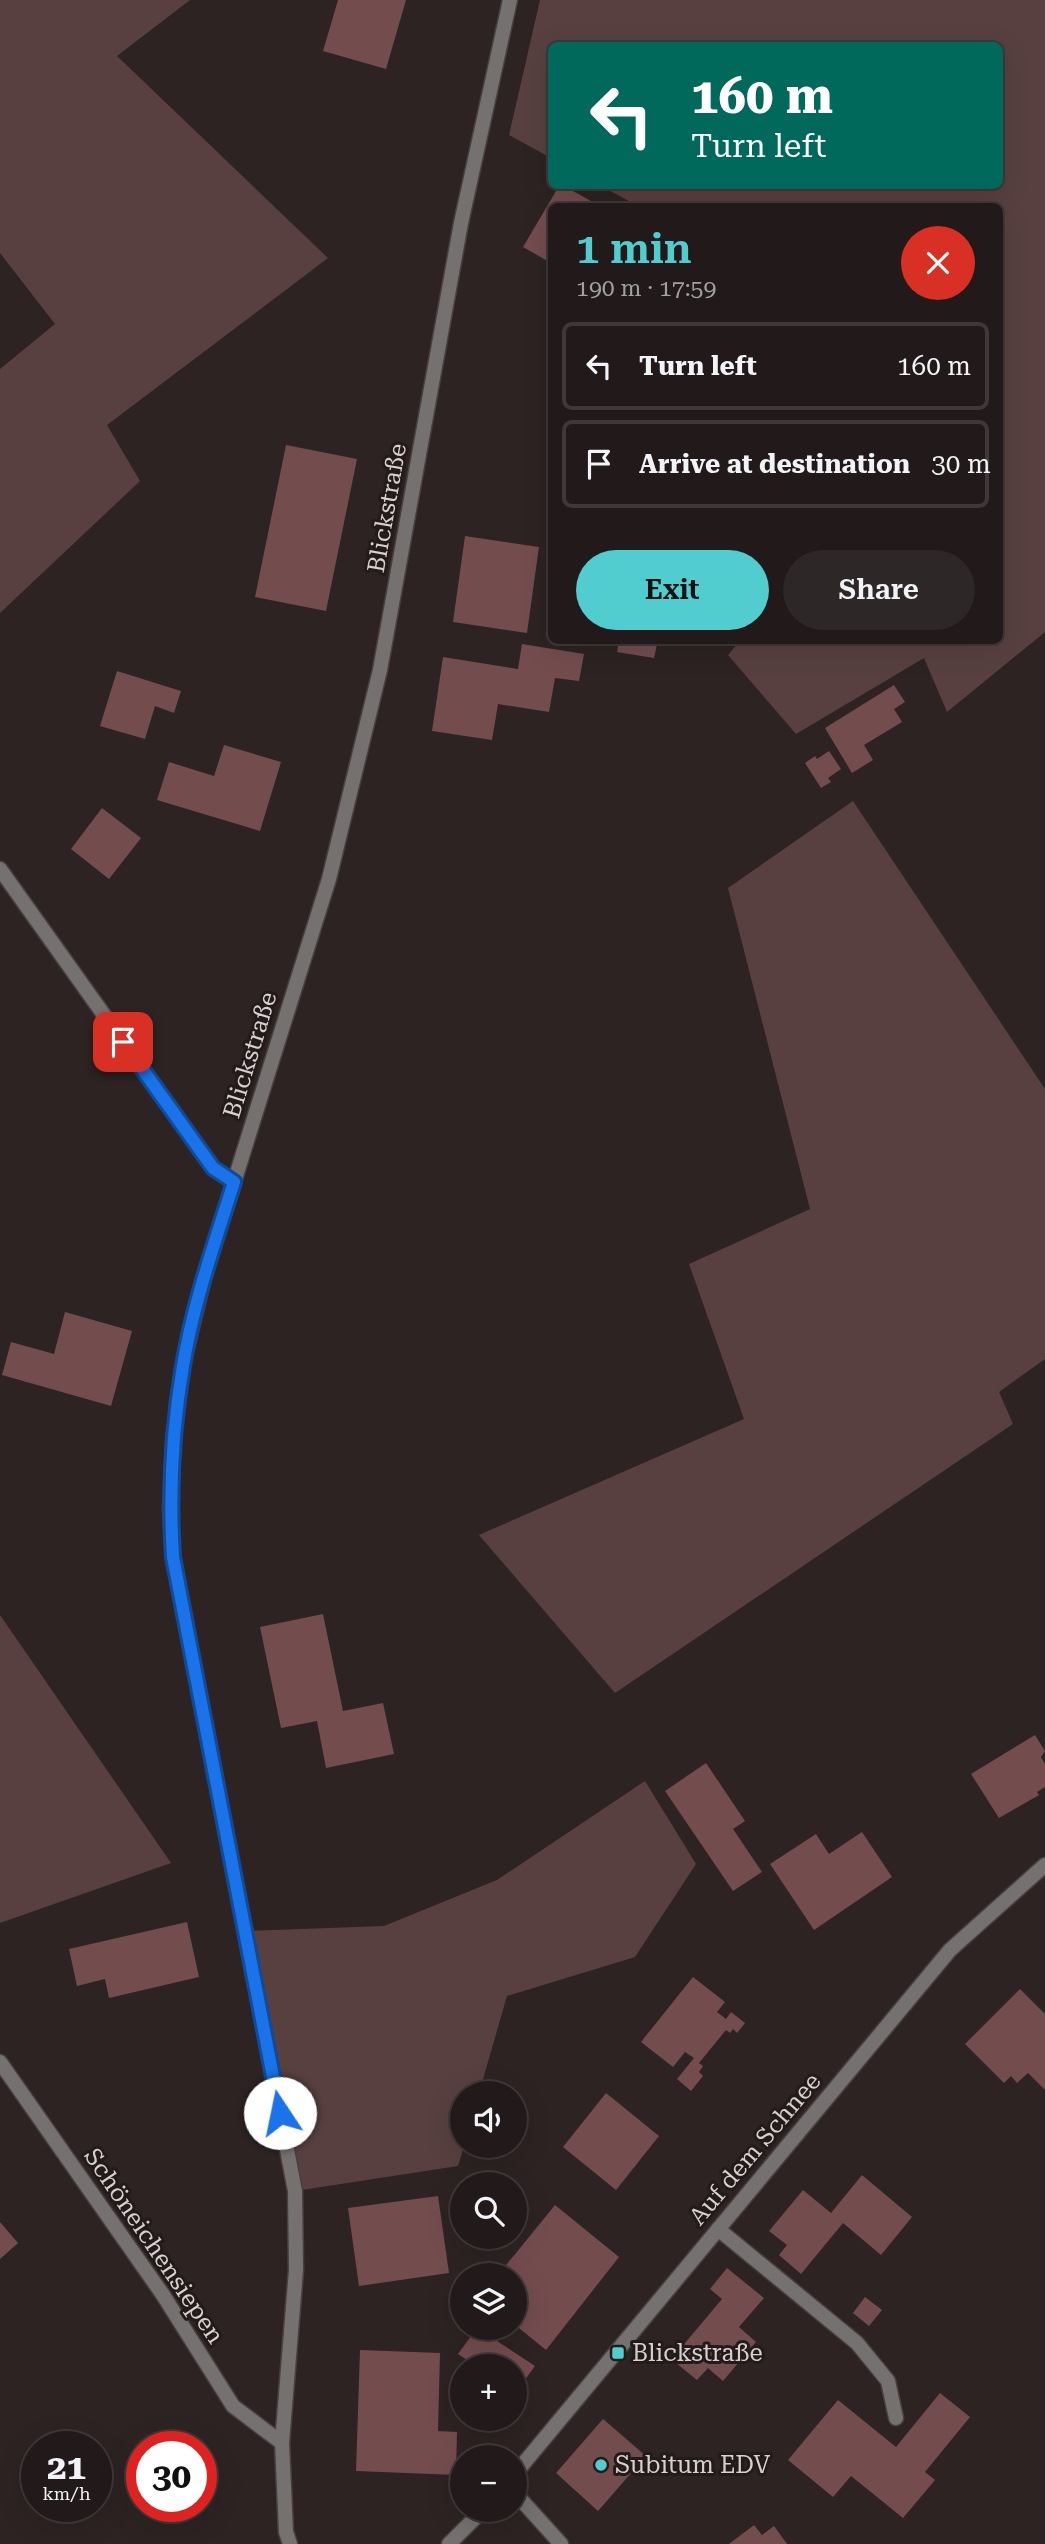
<!DOCTYPE html>
<html lang="en">
<head>
<meta charset="utf-8">
<style>
	body { margin:0; font-family:"Roboto Serif",serif; background:#2e2727; color:#f1f3f6; height:100vh; display:flex; flex-direction:column; font-size:26px; white-space:nowrap }
	* { box-sizing:border-box; margin:0 }
	p { font-size:23px; color:#a2a1a2 }
	.icon { flex:none; width:38px; height:38px; fill:none; stroke:currentColor; stroke-width:2; stroke-linecap:round; stroke-linejoin:round }
	.map { position:relative; flex:1; overflow:hidden }
	.side { position:absolute; left:548px; top:203px; width:455px; height:441px; display:flex; flex-direction:column; background:#221a1a; border-radius:10px; box-shadow:0 7px 28px #0002,0 0 0 2px #3f3839 }
	.side>* { flex:none }
	.top-card { position:absolute; left:548px; top:42px; width:455px; height:147px; border-radius:10px; box-shadow:0 7px 28px #0002,0 0 0 2px #3f3839; background:#00695c; color:#fff; overflow:hidden }
	.fabs { position:absolute; left:450px; top:2081px; display:grid; gap:14px }
	.fabs a { display:grid; place-items:center; width:77px; height:77px; border-radius:50%; background:#221a1a; box-shadow:0 7px 28px #0002,0 0 0 2px #3f3839; font-size:35px }
	.speed { position:absolute; left:21px; top:2431px; display:flex; gap:14px; font-size:35px; font-weight:700; text-align:center }
	.speed>* { display:grid; place-content:center; width:91px; height:91px; border-radius:50%; background:#221a1a; box-shadow:0 7px 28px #0002,0 0 0 2px #3f3839; line-height:1 }
	.speed small { font-size:18px; font-weight:400 }
	.speed .limit { border:10px solid #d22; background:#fff; color:#111 }
	.pin { position:absolute; display:grid; place-items:center; width:60px; height:60px; color:#fff; margin:-30px; border-radius:14px; box-shadow:0 4px 10px #0006 }
	.me { position:absolute; width:77px; margin:-38px; rotate:349deg; stroke-linejoin:round; filter:drop-shadow(0 0 5px #0008) }
	.turn { display:flex; align-items:center; gap:24px; height:147px; padding:0 28px; font-size:32px }
	.turn .icon { width:91px; height:91px; stroke-width:2.5 }
	.turn b { display:block; font-size:49px; line-height:60px }
	.round { display:grid; place-items:center; flex:none; width:74px; height:74px; border-radius:37px; background:#2e2727 }
	.headline { display:flex; align-items:center; justify-content:space-between; height:119px; padding:0 28px }
	h1 { font-size:42px; font-weight:600; line-height:52px; color:#52cdcf }
	.primary-button { display:flex; gap:14px; margin-top:auto; padding:14px 28px }
	.primary-button a { flex:1; height:80px; border-radius:42px; background:#52cdcf; color:#111; font-size:28px; font-weight:600; line-height:80px; text-align:center }
	.primary-button a+a { background:#2e2727; color:#f1f3f6 }
	ul { padding:0; list-style:none }
	li { display:flex; align-items:center; gap:21px; height:88px; margin:0 14px 10px; padding:0 14px; border:4px solid #3f3839; border-radius:10px }
	li div { flex:1 }
	li b { display:block; font-size:26px }
	li em { font-style:normal }
	.map>svg:first-child { display:block }
	.green { fill:#584040 }
	.building { fill:#734c4e }
	.lines { fill:none; stroke-linecap:round; stroke-linejoin:round }
	.service-casing { stroke:#483f3f; stroke-width:17 }
	.minor-casing { stroke:#483f3f; stroke-width:17 }
	.service { stroke:#767171; stroke-width:14 }
	.minor { stroke:#767171; stroke-width:14 }
	.route-casing { stroke:#114b97; stroke-width:18 }
	.route { stroke:#1a73e8; stroke-width:12 }
	.poi-dot { fill:#52cdcf; stroke:#231a1a; stroke-width:2.5 }
	.labels { text-anchor:middle; stroke-width:6; stroke-linejoin:round; paint-order:stroke }
	.street-label { font-size:24px; fill:#d7d0d0; stroke:#231a1a }
	.poi-label { font-size:24px; fill:#d7d0d0; stroke:#231a1a; text-anchor:start }
</style>
</head>
<body>
<div class="map">
<svg width="1045" height="2544" viewBox="0 0 1045 2544">
	<rect width="100%" height="100%" fill="#2d2323"/>
	<!-- green -->
	<g class="green">
		<path d="M 0,0 L 190,0 L 117,56 L 328,258 L 107,425 L 140,481 L 0,613 L 0,369 L 55,324 L 0,253 Z"/>
		<path d="M 540,0 L 1045,0 L 1045,632 L 947,712 L 924,658 L 796,734 L 728,655 L 740,641 L 999,640 L 999,206 L 638,206 L 601,186 L 999,186 L 999,46 L 551,46 L 551,158 L 509,135 Z"/>
		<path d="M 853,801 L 1045,1089 L 1045,1359 L 999,1392 L 1013,1424 L 615,1693 L 479,1535 L 744,1419 L 689,1264 L 810,1209 L 728,888 Z"/>
		<path d="M 0,1615 L 171,1863 L 0,1923 Z"/>
		<path d="M 645,1781 L 696,1864 L 635,1957 L 507,1996 L 479,2093 L 462,2093 L 462,2146 L 464,2146 L 458,2166 L 295,2191 L 245,1931 L 384,1926 L 497,1880 Z"/>
	</g>
	<!-- building -->
	<g class="building">
		<path d="M 338,0 L 406,0 L 386,69 L 323,51 Z"/>
		<path d="M 559,186 L 564,186 L 600,206 L 551,206 L 551,263 L 523,247 Z"/>
		<path d="M 286,445 L 357,459 L 326,611 L 255,597 Z"/>
		<path d="M 465,536 L 539,547 L 527,633 L 453,622 Z"/>
		<path d="M 619,640 L 658,640 L 654,658 L 617,652 Z"/>
		<path d="M 522,644 L 584,654 L 579,681 L 555,678 L 549,712 L 498,704 L 492,740 L 432,731 L 443,657 L 518,669 Z"/>
		<path d="M 117,671 L 181,691 L 174,713 L 155,706 L 145,739 L 100,726 Z"/>
		<path d="M 894,685 L 905,702 L 894,709 L 902,722 L 864,745 L 873,760 L 852,773 L 825,728 Z"/>
		<path d="M 224,745 L 281,762 L 260,831 L 157,800 L 169,762 L 214,776 Z"/>
		<path d="M 829,751 L 841,769 L 828,778 L 831,782 L 821,788 L 805,763 L 815,756 L 817,759 Z"/>
		<path d="M 102,808 L 141,838 L 109,879 L 71,849 Z"/>
		<path d="M 65,1312 L 132,1331 L 111,1406 L 2,1375 L 11,1342 L 54,1354 Z"/>
		<path d="M 323,1614 L 343,1711 L 383,1703 L 394,1754 L 326,1768 L 317,1721 L 281,1728 L 260,1627 Z"/>
		<path d="M 1035,1735 L 1045,1751 L 1041,1757 L 1045,1764 L 1045,1787 L 1037,1792 L 1039,1795 L 999,1818 L 971,1774 Z"/>
		<path d="M 706,1763 L 745,1821 L 733,1829 L 762,1872 L 733,1891 L 665,1791 Z"/>
		<path d="M 862,1832 L 892,1877 L 814,1930 L 770,1864 L 816,1834 L 829,1854 Z"/>
		<path d="M 187,1922 L 199,1977 L 109,1998 L 105,1979 L 77,1986 L 69,1949 Z"/>
		<path d="M 693,1977 L 725,2002 L 717,2012 L 726,2019 L 731,2012 L 745,2023 L 737,2033 L 733,2029 L 730,2033 L 726,2030 L 699,2063 L 703,2066 L 699,2072 L 703,2076 L 691,2091 L 677,2079 L 694,2058 L 685,2052 L 673,2067 L 641,2042 Z"/>
		<path d="M 1020,1989 L 1045,2014 L 1045,2090 L 1028,2073 L 1017,2083 L 1011,2076 L 1004,2083 L 965,2044 Z"/>
		<path d="M 606,2093 L 659,2136 L 616,2190 L 563,2147 Z"/>
		<path d="M 862,2175 L 912,2217 L 881,2255 L 843,2223 L 801,2274 L 779,2255 L 787,2245 L 769,2231 L 803,2190 L 831,2213 Z"/>
		<path d="M 438,2196 L 449,2273 L 359,2286 L 348,2208 Z"/>
		<path d="M 555,2205 L 619,2257 L 546,2350 L 514,2324 L 514,2275 L 498,2275 Z"/>
		<path d="M 0,2222 L 18,2243 L 0,2259 Z"/>
		<path d="M 727,2268 L 764,2298 L 739,2327 L 756,2342 L 723,2381 L 708,2368 L 697,2380 L 676,2363 L 685,2353 L 680,2349 L 722,2299 L 710,2289 Z"/>
		<path d="M 865,2297 L 882,2310 L 869,2326 L 853,2313 Z"/>
		<path d="M 477,2328 L 535,2366 L 514,2395 L 514,2366 L 476,2366 L 458,2354 Z"/>
		<path d="M 360,2350 L 440,2353 L 438,2431 L 457,2432 L 456,2475 L 356,2471 Z"/>
		<path d="M 940,2393 L 970,2417 L 925,2472 L 935,2480 L 903,2518 L 851,2476 L 833,2497 L 788,2460 L 838,2400 L 896,2447 Z"/>
		<path d="M 603,2419 L 646,2456 L 598,2511 L 556,2473 Z"/>
		<path d="M 754,2525 L 762,2535 L 774,2526 L 787,2544 L 729,2544 Z"/>
	</g>
	<g class="lines">
		<!-- service casing -->
		<g class="service-casing">
			<path id="service" d="M 718,2229 L 857,2343 L 888,2381 L 896,2418"/>
		</g>
		<!-- minor casing -->
		<g class="minor-casing">
			<g id="minor">
				<path d="M 0,869 L 213,1168 L 234,1182"/>
				<path d="M 0,2062 L 163,2295 L 233,2406 L 282,2443"/>
				<path d="M 514,2475 L 950,1950 L 1045,1865"/>
				<path d="M 514,2492 L 561,2544"/>
				<path d="M 290,2544 L 286,2532 L 282,2443 L 296,2270 L 295,2191 L 173,1557 L 170,1509 L 173,1442 L 183,1364 L 204,1278 L 329,879 L 380,670 L 461,223 L 510,0"/>
				<path d="M 449,2544 L 483,2510"/>
			</g>
		</g>
		<!-- service -->
		<use href="#service" class="service"/>
		<!-- minor -->
		<use href="#minor" class="minor"/>
	</g>
	<g class="lines">
		<!-- route casing -->
		<g class="route-casing">
			<path id="route" d="M 123,1042 L 213,1168 L 234,1182 C 215,1242 193,1304 183,1366 C 172,1430 169,1493 173,1557 L 280,2113"/>
		</g>
		<!-- route -->
		<use href="#route" class="route"/>
	</g>
	<!-- markers -->
	<g class="poi-dot">
		<rect x="611" y="2346" width="14" height="14" rx="3.5"/>
		<circle cx="601" cy="2465" r="7"/>
	</g>
	<g class="labels">
		<!-- street labels -->
		<g class="street-label">
			<text transform="translate(387 508) rotate(-80)" y="8">Blickstraße</text>
			<text transform="translate(250 1055) rotate(-73)" y="8">Blickstraße</text>
			<text transform="translate(755 2149) rotate(-50)" y="8">Auf dem Schnee</text>
			<text transform="translate(154 2246) rotate(56)" y="8">Schöneichensiepen</text>
		</g>
		<!-- poi labels -->
		<g class="poi-label">
			<text x="632" y="2361">Blickstraße</text>
			<text x="615" y="2473">Subitum EDV</text>
		</g>
	</g>
</svg>
<div class="fabs">
<a><svg class="icon" aria-label="sound" viewBox="0 0 24 24"><path d="M4 9h4l5-4v14l-5-4H4zM17 9q2 3 0 6"/></svg></a>
<a><svg class="icon" aria-label="search" viewBox="0 0 24 24"><circle cx="10" cy="10" r="6"/><path d="M15 15l6 6"/></svg></a>
<a><svg class="icon" aria-label="layers" viewBox="0 0 24 24"><path d="M12 4l9 5-9 5-9-5zM3 14l9 5 9-5"/></svg></a>
<a>+</a>
<a>−</a>
</div>
<div class="speed"><div>21<small>km/h</small></div><div class="limit">30</div></div>
<div class="pin" style="left:123px;top:1042px;background:#d93025"><svg class="icon" aria-label="arrive" viewBox="0 0 24 24"><path d="M6 21V4h12l-3 4 3 4H6"/></svg></div>
<svg class="me" style="left:280px;top:2113px" viewBox="-20 -20 40 40"><circle r="19" fill="#fff"/><path d="M0-13L10 11 0 6-10 11z" fill="#1a73e8"/></svg>
<div class="top-card">
<div class="turn"><svg class="icon" aria-label="left" viewBox="0 0 24 24"><path d="M17 20v-9H6M10 6l-5 5 5 5"/></svg><div><b>160 m</b>Turn left</div></div>
</div>
<section class="side">
<div class="headline"><div><h1>1 min</h1><p>190 m · 17:59</p></div><a class="round" style="background:#d93025;color:#fff"><svg class="icon" aria-label="close" viewBox="0 0 24 24"><path d="M6 6l12 12M18 6L6 18"/></svg></a></div>
<ul>
<li><svg class="icon" aria-label="left" viewBox="0 0 24 24"><path d="M17 20v-9H6M10 6l-5 5 5 5"/></svg><div><b>Turn left</b></div><em>160 m</em></li>
<li><svg class="icon" aria-label="arrive" viewBox="0 0 24 24"><path d="M6 21V4h12l-3 4 3 4H6"/></svg><div><b>Arrive at destination</b></div><em>30 m</em></li>
</ul>
<div class="primary-button"><a>Exit</a><a>Share</a></div>
</section>
</div>
</body>
</html>
